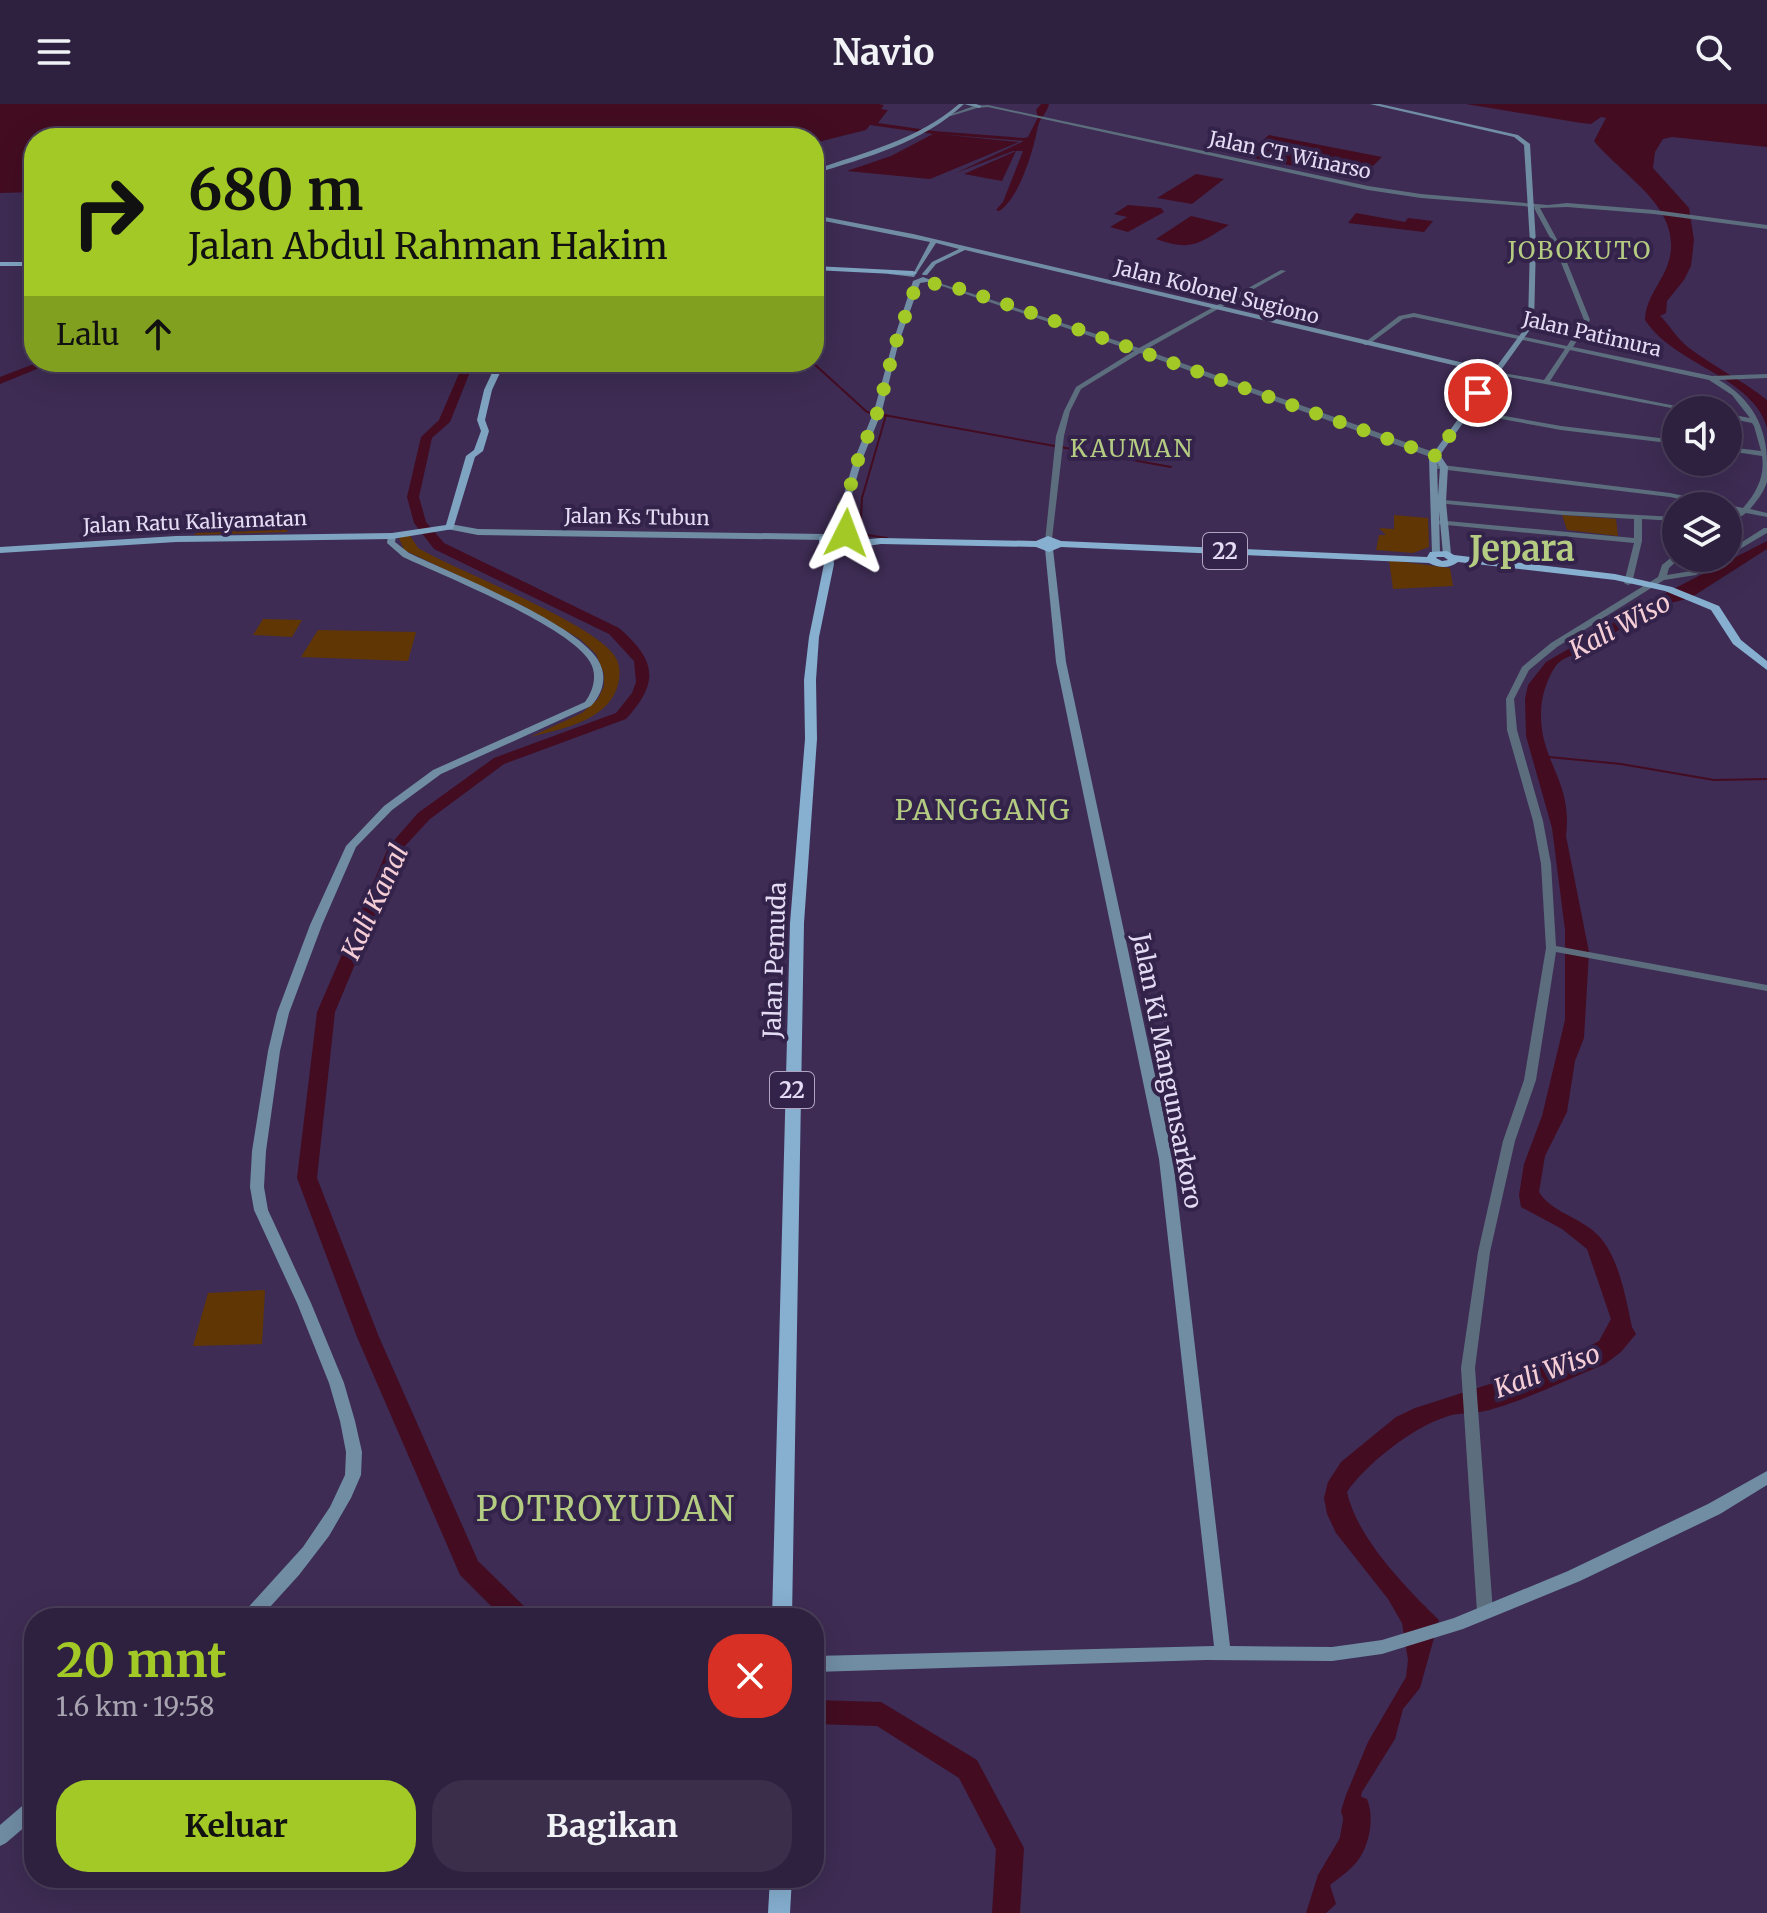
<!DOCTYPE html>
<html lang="id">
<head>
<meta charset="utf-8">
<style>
	body { margin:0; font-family:Merriweather,serif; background:#3a2e4a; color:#f1f3f6; height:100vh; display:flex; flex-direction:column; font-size:30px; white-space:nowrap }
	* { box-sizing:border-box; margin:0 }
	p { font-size:26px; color:#a7a3b0 }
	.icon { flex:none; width:44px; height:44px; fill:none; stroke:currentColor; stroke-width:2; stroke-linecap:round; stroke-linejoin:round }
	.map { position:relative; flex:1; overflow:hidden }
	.side { position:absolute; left:24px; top:1504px; width:800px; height:280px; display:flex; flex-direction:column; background:#2e213f; border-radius:32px; box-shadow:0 8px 32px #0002,0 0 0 2px #493e59 }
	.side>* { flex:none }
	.guide { position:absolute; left:24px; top:24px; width:800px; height:244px; border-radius:32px; box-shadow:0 8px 32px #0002,0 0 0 2px #493e59; background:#a3c927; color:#111; overflow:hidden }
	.controls { position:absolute; left:1662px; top:292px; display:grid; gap:16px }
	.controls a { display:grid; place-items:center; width:80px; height:80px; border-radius:50%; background:#2e213f; box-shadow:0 8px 32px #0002,0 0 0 2px #493e59; font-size:40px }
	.pin { position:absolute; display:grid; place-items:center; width:68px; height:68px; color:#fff; margin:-34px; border:4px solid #fff; border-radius:50%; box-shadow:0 2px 8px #0007 }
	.me { position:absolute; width:88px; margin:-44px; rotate:3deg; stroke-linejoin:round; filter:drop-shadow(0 0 6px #0008) }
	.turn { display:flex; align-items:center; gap:28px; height:168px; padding:0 32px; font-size:36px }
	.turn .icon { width:104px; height:104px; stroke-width:2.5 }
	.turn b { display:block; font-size:56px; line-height:68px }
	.then { display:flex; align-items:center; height:76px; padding:0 32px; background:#0003; gap:16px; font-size:30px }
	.round { display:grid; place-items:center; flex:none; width:84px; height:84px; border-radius:32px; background:#3a2e4a }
	.head { display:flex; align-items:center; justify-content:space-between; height:136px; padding:0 32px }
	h1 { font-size:48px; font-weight:700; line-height:60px; color:#a3c927 }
	.cta { display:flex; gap:16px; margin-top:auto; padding:16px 32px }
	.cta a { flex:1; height:92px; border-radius:32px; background:#a3c927; color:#111; font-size:32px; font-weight:700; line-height:92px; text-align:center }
	.cta a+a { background:#3a2e4a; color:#f1f3f6 }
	header { display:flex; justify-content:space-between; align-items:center; height:104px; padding:0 32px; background:#2e213f; font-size:36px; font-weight:700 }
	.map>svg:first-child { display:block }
	.green { fill:#603604 }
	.water { fill:#430c21 }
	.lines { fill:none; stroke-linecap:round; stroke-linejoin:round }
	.stream { stroke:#430c21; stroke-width:2 }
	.river { fill:#430c21; fill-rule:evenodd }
	.tertiary { fill:#5c6e7d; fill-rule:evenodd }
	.secondary { fill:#708da4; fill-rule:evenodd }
	.primary { fill:#7fa4c2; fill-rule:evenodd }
	.trunk { fill:#86afd0; fill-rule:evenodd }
	.route { stroke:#a3c927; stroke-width:14; stroke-dasharray:0 25.2 }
	.labels { text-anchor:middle; stroke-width:8; stroke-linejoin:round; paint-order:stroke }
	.far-street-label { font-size:20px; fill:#e4dbf4; stroke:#332249 }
	.shield { fill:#332249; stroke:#afa4c1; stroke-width:2 }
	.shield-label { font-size:22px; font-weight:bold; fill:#e4dbf4 }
	.far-quarter-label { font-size:24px; letter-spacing:2px; fill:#b4cb82; stroke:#332249 }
	.street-label { font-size:24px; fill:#e4dbf4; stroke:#332249 }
	.water-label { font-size:26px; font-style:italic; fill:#f5cdd6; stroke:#332249 }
	.quarter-label { font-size:28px; letter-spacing:2px; fill:#b4cb82; stroke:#332249 }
	.far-town-label { font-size:34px; font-weight:bold; fill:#b4cb82; stroke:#332249 }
	.near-quarter-label { font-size:34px; letter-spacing:2px; fill:#b4cb82; stroke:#332249 }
</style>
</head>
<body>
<header><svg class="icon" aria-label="menu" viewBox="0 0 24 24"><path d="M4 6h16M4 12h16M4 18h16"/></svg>Navio<svg class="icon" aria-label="search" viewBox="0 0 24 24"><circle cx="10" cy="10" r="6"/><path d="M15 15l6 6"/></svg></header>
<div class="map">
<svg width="1767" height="1809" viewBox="0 0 1767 1809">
	<rect width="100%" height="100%" fill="#3e2c54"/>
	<!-- green -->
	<g class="green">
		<path d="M 1394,411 L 1428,414 L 1429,443 L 1413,449 L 1376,446 L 1379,431 L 1386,431 L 1379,424 L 1394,425 Z"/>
		<path d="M 1562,411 L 1616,415 L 1618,432 L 1567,426 Z"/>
		<path d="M 210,412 L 247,412 L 241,422 L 246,422 L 251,414 L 280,414 L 276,421 L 289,421 L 287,428 L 194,431 L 204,423 Z"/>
		<path d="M 409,430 L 418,444 C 457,467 597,520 616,554 C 621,563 620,575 617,584 C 605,618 560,625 530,633 L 582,609 L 598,595 L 604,582 L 604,570 L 596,550 L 580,535 L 525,503 L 404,446 L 399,434 Z"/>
		<path d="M 1389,456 L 1450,464 L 1453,482 L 1393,485 Z"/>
		<path d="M 263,515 L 302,516 L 292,533 L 253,531 Z"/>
		<path d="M 318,526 L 416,528 L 408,557 L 301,553 Z"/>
		<path d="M 265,1186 L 262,1240 L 193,1242 L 208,1189 Z"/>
	</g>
	<!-- water -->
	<g class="water">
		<path d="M 0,0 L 878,0 L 884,1 L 881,5 L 888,6 L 878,19 L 934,27 L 1024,34 L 1028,33 L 1038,13 L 1036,6 L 1041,0 L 1049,0 C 1047,9 1040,14 1038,22 C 1034,44 1020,94 999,107 L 996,106 L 1003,98 L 1023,47 L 1013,47 L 956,69 L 1024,37 L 938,30 L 1019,38 L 930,75 L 847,67 L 891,52 L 933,30 L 870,21 L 866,26 L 814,39 L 814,34 L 34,34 L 34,88 L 0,89 Z"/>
		<path d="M 1466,0 L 1767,0 L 1767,43 L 1672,33 L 1663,35 L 1655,48 L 1653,64 L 1689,104 L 1694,136 L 1691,162 L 1684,176 L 1667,197 L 1666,209 L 1660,212 C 1670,221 1676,234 1689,244 C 1714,263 1742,276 1767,296 L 1767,324 C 1754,273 1674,261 1645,216 C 1646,195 1658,183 1666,165 C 1690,107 1624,74 1594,37 L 1606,14 L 1601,13 L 1591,20 L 1581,19 Z"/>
		<path d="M 1269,31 L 1382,53 L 1360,75 L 1243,52 Z"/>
		<path d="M 1016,47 L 1002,77 L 964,70 Z"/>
		<path d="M 1196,70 L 1224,75 L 1192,100 L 1157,94 Z"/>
		<path d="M 1128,101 L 1161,104 L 1164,108 L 1128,128 L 1110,123 L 1127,113 L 1114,110 Z"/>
		<path d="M 1356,109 L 1405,118 L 1408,114 L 1433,117 L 1424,128 L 1348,119 Z"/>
		<path d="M 1191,112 L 1229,121 C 1199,139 1192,148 1156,135 Z"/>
		<path d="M 1767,437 L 1767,445 C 1743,460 1719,476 1695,491 C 1683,498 1672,497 1660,502 C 1642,508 1611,532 1593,544 C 1581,551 1564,550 1555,563 C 1547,575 1541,593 1541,609 C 1540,658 1573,677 1566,732 L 1589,848 L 1584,934 L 1575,957 L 1567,1008 L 1545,1052 L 1539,1088 C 1550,1106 1574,1112 1591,1125 C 1618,1145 1625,1191 1632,1223 L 1636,1230 L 1621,1248 L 1605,1260 C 1571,1274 1519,1299 1485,1307 C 1470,1310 1457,1308 1443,1314 C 1412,1324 1365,1361 1347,1388 C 1357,1434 1406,1484 1439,1516 L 1420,1584 L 1403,1605 L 1395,1635 L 1362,1688 L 1351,1736 L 1358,1748 L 1348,1767 L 1330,1781 L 1336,1800 L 1326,1809 L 1306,1809 L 1318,1771 L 1346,1724 L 1341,1707 L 1346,1691 L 1368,1638 L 1406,1573 L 1408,1556 L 1402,1519 L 1388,1495 L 1336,1429 L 1327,1410 L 1324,1394 L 1328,1378 L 1341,1358 L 1396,1313 L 1415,1304 L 1515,1272 L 1584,1245 L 1599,1237 L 1611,1215 L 1587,1145 L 1562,1125 L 1521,1103 L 1519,1091 L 1524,1060 L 1542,1012 L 1565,916 L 1565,826 L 1552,724 L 1526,632 L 1525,595 L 1528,581 L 1546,558 L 1656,494 Z"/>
	</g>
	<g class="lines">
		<!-- stream -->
		<g class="stream">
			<path d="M 812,258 L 867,308 L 1171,363"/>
			<path d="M 886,311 L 862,394 L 860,430 L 887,434"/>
			<path d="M 1549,653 L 1621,660 L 1714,676 L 1767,675"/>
		</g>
		<!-- river -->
		<g class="river">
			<path d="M 39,258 L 54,258 L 0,280 L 0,273 Z"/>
			<path d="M 464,258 L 474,258 L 450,318 L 432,334 L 419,393 L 426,418 L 444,439 L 619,524 C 656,556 660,578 626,615 L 504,660 L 430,715 L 404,743 L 335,908 L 317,1074 L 379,1233 L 478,1457 L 528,1506 L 531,1514 L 503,1514 L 460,1471 L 457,1464 L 357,1233 L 297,1074 L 317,908 L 389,742 L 418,709 L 494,654 L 616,609 L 632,589 L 636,578 L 634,557 L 609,530 L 434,445 L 414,419 L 407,393 L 421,333 L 439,316 Z"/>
			<path d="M 814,1596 L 881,1598 L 977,1656 L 1024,1744 L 1020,1809 L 992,1809 L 996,1745 L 959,1674 L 877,1622 L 814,1620 Z"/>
			<path d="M 1357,1691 L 1367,1695 C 1377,1719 1366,1761 1340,1771 L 1330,1767 L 1326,1758 L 1339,1738 L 1347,1695 Z"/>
		</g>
		<!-- tertiary -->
		<g class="tertiary">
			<path d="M 988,1 L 1368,82 L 1421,90 L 1548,101 L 1567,99 L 1654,106 L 1767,121 L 1767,125 L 1654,110 L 1567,103 L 1540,104 L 1560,141 L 1590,216 L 1573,243 L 1712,272 L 1767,270 L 1767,274 L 1719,276 C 1751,294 1767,323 1767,359 C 1767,365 1767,373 1767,378 C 1764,388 1756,398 1750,405 L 1767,409 L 1767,413 L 1746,409 L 1728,422 L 1728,416 L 1739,408 L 1728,405 L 1728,402 L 1712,402 L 1670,393 L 1431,364 L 1430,362 L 1434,360 L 1670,389 L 1743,404 C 1757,388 1765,372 1762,352 L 1728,347 L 1728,343 L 1761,347 L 1754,322 L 1752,319 L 1728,314 L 1728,310 L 1750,314 L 1732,291 L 1709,276 L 1570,246 L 1550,277 L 1696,306 L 1682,306 L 1493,270 L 1490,268 L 1491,267 L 1544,276 L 1565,245 L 1414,213 L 1403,215 L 1368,241 L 1364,241 L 1364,239 L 1399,212 L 1414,209 L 1567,242 L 1584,216 L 1554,141 L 1534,104 L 1535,103 L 1421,94 L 1368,86 L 988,3 L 977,4 L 951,12 L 949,11 L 974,2 Z"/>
			<path d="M 1281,166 L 1286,167 L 1145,246 L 1439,350 L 1439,354 L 1433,354 L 1140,249 L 1081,285 L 1070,307 L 1064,332 L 1052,435 L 1045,437 L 1056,332 L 1064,307 L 1076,283 L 1134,247 L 927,177 L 927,175 L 1139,244 Z"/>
			<path d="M 1466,305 L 1561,322 L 1676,336 L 1676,340 L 1561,326 L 1464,308 L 1464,306 Z"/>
			<path d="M 1433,395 L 1563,407 L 1676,413 L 1676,417 L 1642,415 L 1642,437 L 1632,479 L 1628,481 L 1624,479 L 1634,439 L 1436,420 L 1432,418 L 1436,416 L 1634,434 L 1634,415 L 1563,411 L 1436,399 L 1432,397 Z"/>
			<path d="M 1764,424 L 1767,424 L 1767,429 L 1728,452 L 1728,447 Z"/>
			<path d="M 1673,452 L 1680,454 L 1669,464 L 1667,471 L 1691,467 L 1716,454 L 1726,454 L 1696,471 L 1664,476 L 1557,543 L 1529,566 L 1514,595 L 1517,626 L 1543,717 L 1551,760 L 1556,842 L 1767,881 L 1767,887 L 1556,848 L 1536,976 L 1515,1037 L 1490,1148 L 1475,1264 L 1493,1508 L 1490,1513 L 1485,1515 L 1480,1513 L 1477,1508 L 1461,1264 L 1478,1148 L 1503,1037 L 1524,976 L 1546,844 L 1541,760 L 1533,717 L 1507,626 L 1506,595 L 1522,563 L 1551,539 L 1658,473 L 1662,461 Z"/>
		</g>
		<!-- secondary -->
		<g class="secondary">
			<path d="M 959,0 L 976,0 L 982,2 L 979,4 L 964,0 C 923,39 867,53 814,70 L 814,66 C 865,48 917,36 959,0 Z"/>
			<path d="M 1370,0 L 1380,0 L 1518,31 L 1530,40 L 1536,139 L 1534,220 L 1440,351 L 1448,363 L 1446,398 L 1451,450 L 1447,453 L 1443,450 L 1439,407 L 1440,450 L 1436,453 L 1432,450 L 1429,355 L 1491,270 L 965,146 L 936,160 L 927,171 L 923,171 L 922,170 L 932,158 L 959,145 L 936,139 L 914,173 L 889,170 L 886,168 L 887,167 L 913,170 L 930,138 L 814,115 L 814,111 L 913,130 L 1494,266 L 1528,220 L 1530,139 L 1524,41 L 1514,33 ZM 1437,359 L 1440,363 L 1438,392 Z"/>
			<path d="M 923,173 L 933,177 L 920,179 L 898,241 L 882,307 L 862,356 L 846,411 L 850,429 L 843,431 L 838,411 L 854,356 L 874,307 L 892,241 L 913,177 Z"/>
			<path d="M 450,420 L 478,425 L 824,430 L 828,433 L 824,436 L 478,431 L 447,425 L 447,421 Z"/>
			<path d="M 392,429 L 396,432 L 395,438 L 409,449 C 453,470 575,518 598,556 C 608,572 603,589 591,602 L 441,670 L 392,706 L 356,743 L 322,821 L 289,909 L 280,947 L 266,1047 L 264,1083 L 268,1106 L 311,1199 L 344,1279 L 355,1317 L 362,1348 L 361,1371 L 351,1394 L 329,1432 L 299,1471 L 260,1514 L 241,1514 L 243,1509 L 303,1443 L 330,1403 L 345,1371 L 346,1348 L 340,1317 L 329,1279 L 297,1199 L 254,1106 L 250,1083 L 252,1047 L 268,947 L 277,909 L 310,821 L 346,742 L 384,702 L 433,666 L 585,598 C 593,587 598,571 590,558 C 569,522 444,472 403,453 L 387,439 L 388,432 Z"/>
			<path d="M 1049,442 L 1053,445 L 1066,558 L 1173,1055 L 1230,1542 L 1332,1543 L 1382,1536 L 1454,1514 L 1568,1467 L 1708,1400 L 1767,1367 L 1767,1381 L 1720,1410 L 1580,1477 L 1463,1525 L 1382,1550 L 1332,1557 L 1206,1556 L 814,1568 L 814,1552 L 1214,1542 L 1159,1055 L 1056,558 L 1045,445 Z"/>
			<path d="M 34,1694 L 34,1715 L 6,1739 L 0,1742 L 0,1721 L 28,1697 Z"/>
		</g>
		<!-- primary -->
		<g class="primary">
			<rect x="0" y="158" width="34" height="4"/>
			<path d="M 814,162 L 913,167 L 917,169 L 913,171 L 814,166 Z"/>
			<path d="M 497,258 L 505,258 L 492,286 L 485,316 L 489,327 L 483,347 L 475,353 L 453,425 L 392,435 L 176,438 L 0,449 L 0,443 L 176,432 L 392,429 L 446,421 L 466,352 L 474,346 L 481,327 L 477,316 L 484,286 Z"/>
		</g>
		<!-- trunk -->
		<g class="trunk">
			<path d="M 840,426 L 855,429 L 858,436 L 881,434 L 1036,437 L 1048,432 L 1061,437 L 1427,453 L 1430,448 L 1447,447 L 1454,451 L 1615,470 L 1672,483 L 1719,502 L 1741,536 L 1767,557 L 1767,566 L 1733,540 L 1711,506 L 1665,487 L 1615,476 L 1458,458 C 1449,465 1439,464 1429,459 L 1061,443 L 1049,448 L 1036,443 L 881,440 L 839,446 L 832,444 L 834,460 L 819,533 L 816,576 L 817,635 L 804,819 L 792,1514 L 772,1514 L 790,819 L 805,635 L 804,576 L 809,533 L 824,460 L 822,441 L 819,438 L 819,433 ZM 840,432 L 848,433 L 849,437 L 839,440 L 829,436 ZM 1437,453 L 1444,453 L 1448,456 L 1442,457 L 1436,454 Z"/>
			<path d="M 770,1774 L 792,1774 L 790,1809 L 768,1809 Z"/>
		</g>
	</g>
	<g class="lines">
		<!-- route -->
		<path class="route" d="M 846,429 L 842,411 L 858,356 L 878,307 L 895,241 L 914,187 L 926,179 L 948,181 L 1012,202 L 1436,352 L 1478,289"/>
	</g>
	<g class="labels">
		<!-- far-street labels -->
		<g class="far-street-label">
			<text transform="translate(1290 51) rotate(12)" y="7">Jalan CT Winarso</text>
			<text transform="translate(1217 188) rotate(14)" y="7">Jalan Kolonel Sugiono</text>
			<text transform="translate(1592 230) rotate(13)" y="7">Jalan Patimura</text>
			<text transform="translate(637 413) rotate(1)" y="7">Jalan Ks Tubun</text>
			<text transform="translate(195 418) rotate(-2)" y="7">Jalan Ratu Kaliyamatan</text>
		</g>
		<!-- shield labels -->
		<g class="shield">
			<rect x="1203" y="429" width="44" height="36" rx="6"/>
			<rect x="770" y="968" width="44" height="36" rx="6"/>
		</g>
		<g class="shield-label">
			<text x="1225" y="455">22</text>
			<text x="792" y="994">22</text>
		</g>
		<!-- far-quarter labels -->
		<g class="far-quarter-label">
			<text x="1580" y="155">JOBOKUTO</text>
			<text x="1132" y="353">KAUMAN</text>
		</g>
		<!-- street labels -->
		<g class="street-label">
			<text transform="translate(775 856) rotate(-88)" y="8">Jalan Pemuda</text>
			<text transform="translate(1167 967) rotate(79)" y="8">Jalan Ki Mangunsarkoro</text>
		</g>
		<!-- water labels -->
		<g class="water-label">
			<text transform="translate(1620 522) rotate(-28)" y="9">Kali Wiso</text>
			<text transform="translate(375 798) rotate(-65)" y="9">Kali Kanal</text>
			<text transform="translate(1547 1267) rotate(-20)" y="9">Kali Wiso</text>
		</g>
		<!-- quarter labels -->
		<g class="quarter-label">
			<text x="983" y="716">PANGGANG</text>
		</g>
		<!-- far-town labels -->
		<g class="far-town-label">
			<text x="1522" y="457">Jepara</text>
		</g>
		<!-- near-quarter labels -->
		<g class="near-quarter-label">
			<text x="606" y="1417">POTROYUDAN</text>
		</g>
	</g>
</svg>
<div class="controls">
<a><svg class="icon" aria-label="sound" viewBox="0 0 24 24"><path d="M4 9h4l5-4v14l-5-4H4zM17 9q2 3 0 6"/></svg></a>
<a><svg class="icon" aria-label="layers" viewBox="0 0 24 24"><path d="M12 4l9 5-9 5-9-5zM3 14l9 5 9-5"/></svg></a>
</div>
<div class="pin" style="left:1478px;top:289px;background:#d93025"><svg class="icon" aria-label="arrive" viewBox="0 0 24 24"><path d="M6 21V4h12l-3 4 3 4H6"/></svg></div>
<svg class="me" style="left:846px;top:429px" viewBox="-20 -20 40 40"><path d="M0-17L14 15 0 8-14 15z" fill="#a3c927" stroke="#fff" stroke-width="4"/></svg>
<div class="guide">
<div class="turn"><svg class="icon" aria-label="right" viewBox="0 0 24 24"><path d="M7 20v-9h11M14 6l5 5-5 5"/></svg><div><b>680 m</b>Jalan Abdul Rahman Hakim</div></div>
<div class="then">Lalu<svg class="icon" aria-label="ahead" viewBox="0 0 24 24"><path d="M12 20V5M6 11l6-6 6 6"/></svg></div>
</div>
<section class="side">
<div class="head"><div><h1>20 mnt</h1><p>1.6 km · 19:58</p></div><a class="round" style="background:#d93025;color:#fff"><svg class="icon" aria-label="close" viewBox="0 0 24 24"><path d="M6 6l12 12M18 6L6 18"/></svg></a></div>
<div class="cta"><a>Keluar</a><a>Bagikan</a></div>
</section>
</div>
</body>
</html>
